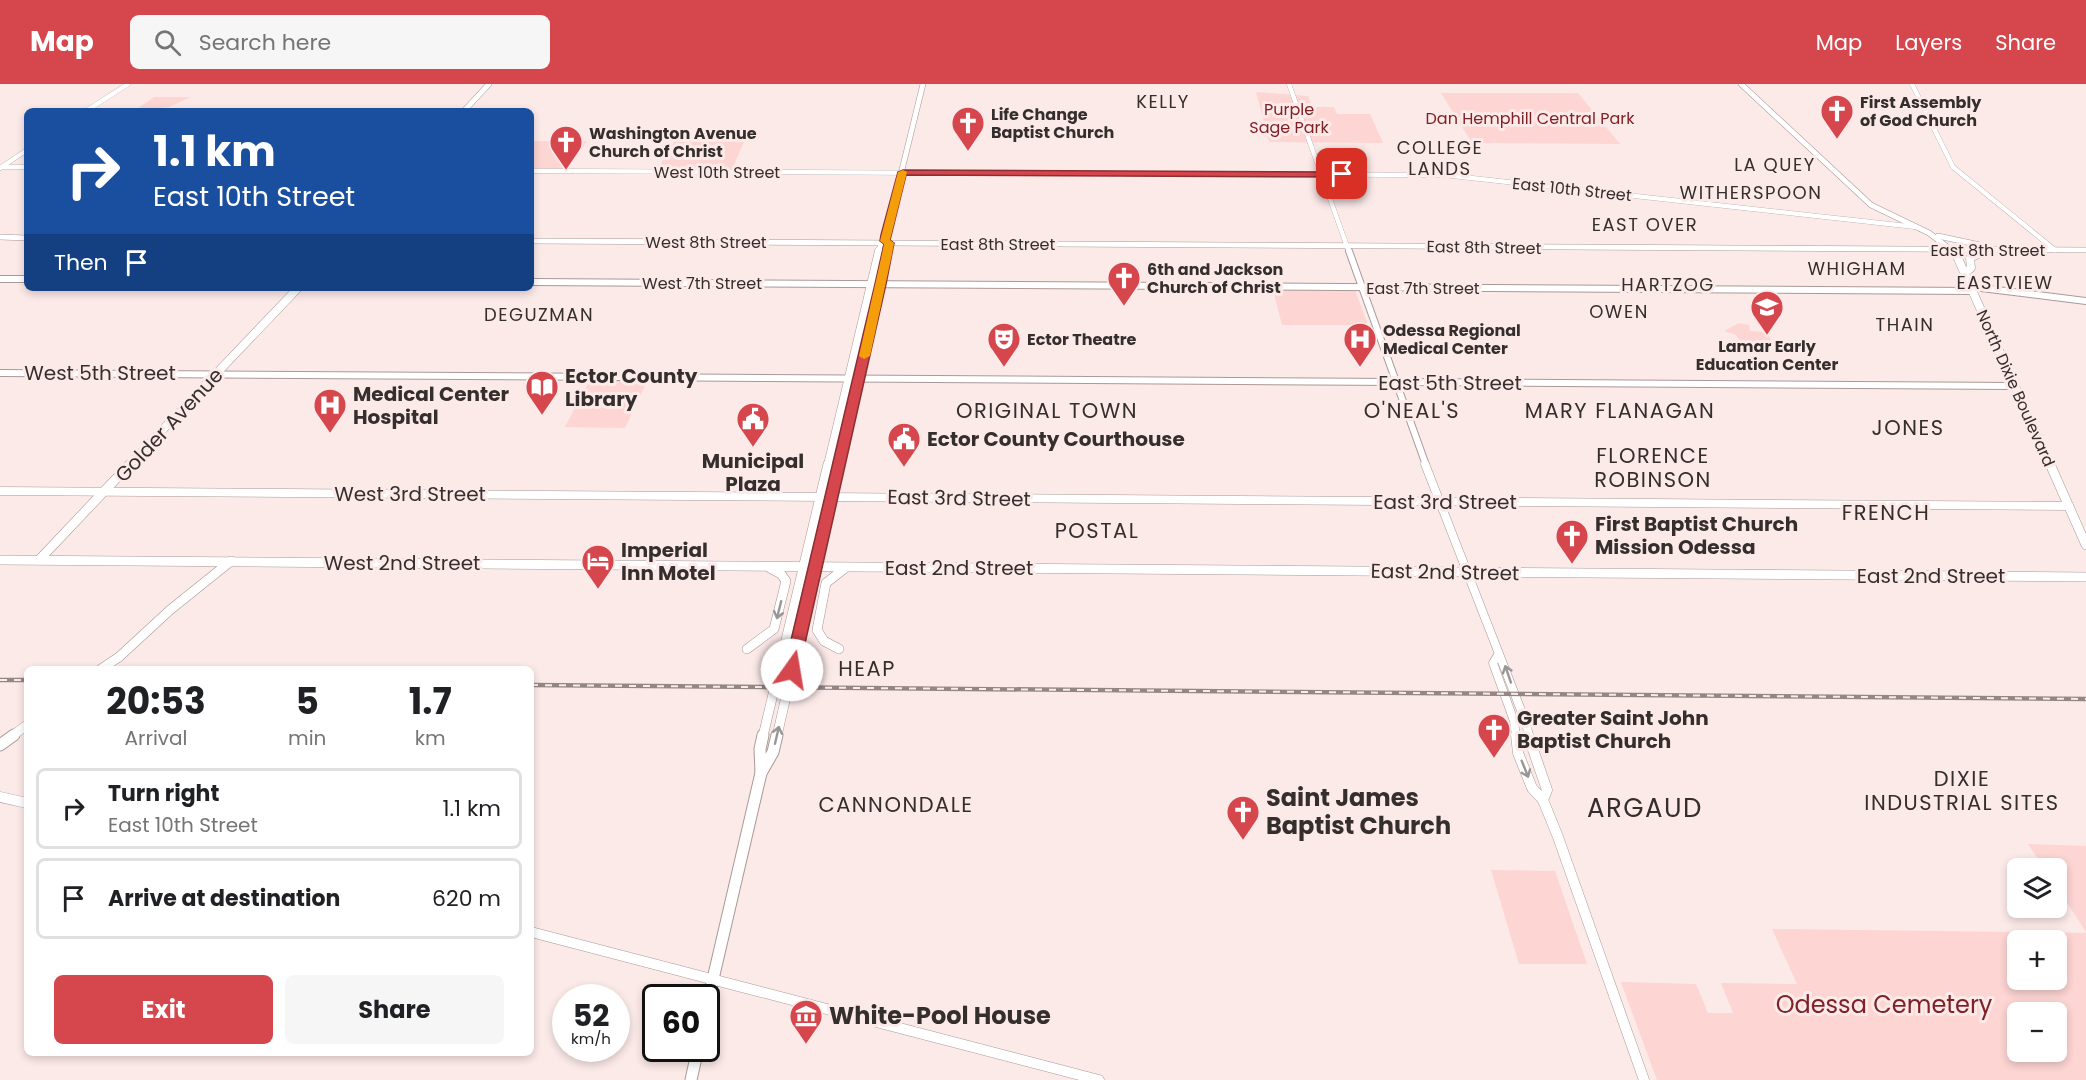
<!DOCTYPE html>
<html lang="en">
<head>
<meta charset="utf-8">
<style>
	body { margin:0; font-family:Poppins,sans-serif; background:#f6f6f6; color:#202124; height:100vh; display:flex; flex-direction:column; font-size:22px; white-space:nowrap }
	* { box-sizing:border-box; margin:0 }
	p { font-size:20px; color:#757577 }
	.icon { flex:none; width:33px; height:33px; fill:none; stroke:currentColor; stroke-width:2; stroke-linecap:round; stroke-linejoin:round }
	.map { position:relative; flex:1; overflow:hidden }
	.drawer { position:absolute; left:24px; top:582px; width:510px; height:390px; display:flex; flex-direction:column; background:#fff; border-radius:9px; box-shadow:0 3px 9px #0003 }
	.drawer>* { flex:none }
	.hud { position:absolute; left:24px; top:24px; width:510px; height:183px; border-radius:9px; box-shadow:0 3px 9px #0003; background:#1a4fa0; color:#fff; overflow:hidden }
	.tools { position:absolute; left:2007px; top:774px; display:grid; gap:12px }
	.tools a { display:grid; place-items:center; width:60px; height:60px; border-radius:9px; background:#fff; box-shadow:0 3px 9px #0003; font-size:30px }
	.speed { position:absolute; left:552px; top:900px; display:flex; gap:12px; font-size:30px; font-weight:700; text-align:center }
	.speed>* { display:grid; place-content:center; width:78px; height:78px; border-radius:50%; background:#fff; box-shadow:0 3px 9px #0003; line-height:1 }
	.speed small { font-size:15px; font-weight:400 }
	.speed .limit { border:3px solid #111; border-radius:9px; background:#fff; color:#111 }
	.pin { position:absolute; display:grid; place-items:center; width:51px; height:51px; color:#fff; margin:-26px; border-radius:12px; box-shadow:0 3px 9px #0006 }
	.me { position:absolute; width:66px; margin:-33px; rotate:13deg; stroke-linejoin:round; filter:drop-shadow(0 0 4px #0008) }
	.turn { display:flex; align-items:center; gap:21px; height:126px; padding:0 30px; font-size:27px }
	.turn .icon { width:78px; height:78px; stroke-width:2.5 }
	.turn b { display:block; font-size:42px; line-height:51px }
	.then { display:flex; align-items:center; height:57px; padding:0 30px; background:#0003; gap:12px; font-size:22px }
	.eta { display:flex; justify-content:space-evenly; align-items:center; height:102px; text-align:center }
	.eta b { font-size:36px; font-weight:700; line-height:42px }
	.action { display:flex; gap:12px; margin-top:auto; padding:12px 30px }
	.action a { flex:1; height:69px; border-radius:9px; background:#d6464d; color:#fff; font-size:24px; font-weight:700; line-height:69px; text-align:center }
	.action a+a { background:#f6f6f6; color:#202124 }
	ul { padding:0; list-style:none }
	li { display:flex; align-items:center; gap:18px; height:81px; margin:0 12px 9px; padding:0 18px; border:3px solid #e0e0e0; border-radius:9px }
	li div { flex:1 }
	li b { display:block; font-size:22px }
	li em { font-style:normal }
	header { display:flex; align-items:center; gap:36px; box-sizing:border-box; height:84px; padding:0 30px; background:#d6464d; color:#fff }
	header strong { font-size:28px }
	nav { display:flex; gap:33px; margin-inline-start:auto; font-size:21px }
	.search { width:420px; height:54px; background:#f6f6f6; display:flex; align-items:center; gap:15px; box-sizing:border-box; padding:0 21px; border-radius:9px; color:#757577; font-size:22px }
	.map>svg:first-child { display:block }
	.green { fill:#fdd5d3; fill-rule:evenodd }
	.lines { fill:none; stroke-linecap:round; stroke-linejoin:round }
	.minor-far3-casing { stroke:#a99998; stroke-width:5 }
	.minor-far2-casing { stroke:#a99998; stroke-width:8 }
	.minor-far1-casing { stroke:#a99998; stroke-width:9 }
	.minor-casing { stroke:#a99998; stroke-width:11 }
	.major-far3-casing { stroke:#a99998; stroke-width:6 }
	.major-far2-casing { stroke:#a99998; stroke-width:9 }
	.major-far1-casing { stroke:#a99998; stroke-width:10 }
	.major-casing { stroke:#a99998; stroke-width:13 }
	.minor-far3 { stroke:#fff; stroke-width:4.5 }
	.minor-far2 { stroke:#fff; stroke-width:6 }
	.minor-far1 { stroke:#fff; stroke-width:8 }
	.minor { stroke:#fff; stroke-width:10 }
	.major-far3 { stroke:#fff; stroke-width:5 }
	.major-far2 { stroke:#fff; stroke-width:8 }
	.major-far1 { stroke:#fff; stroke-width:9 }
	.major { stroke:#fff; stroke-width:11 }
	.rail-casing { stroke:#938786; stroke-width:4.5 }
	.rail { stroke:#fceae9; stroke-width:2; stroke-dasharray:7; stroke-linecap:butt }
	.oneway { stroke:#9a9696 }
	.route { fill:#d6464d; stroke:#8b2e32; stroke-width:1.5 }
	.slow { fill:#f59e0b }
	.labels { text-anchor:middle; stroke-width:6; stroke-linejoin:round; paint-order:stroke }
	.far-poi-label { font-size:16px; font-weight:bold; fill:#342e2d; stroke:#fceae9; text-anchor:start }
	.far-park-label { font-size:16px; fill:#802027; stroke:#fceae9 }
	.far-street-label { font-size:16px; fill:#342e2d; stroke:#fceae9 }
	.far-neighbourhood-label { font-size:18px; letter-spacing:1.5px; fill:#342e2d; stroke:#fceae9 }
	.street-label { font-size:20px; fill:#342e2d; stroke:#fceae9 }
	.poi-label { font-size:20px; font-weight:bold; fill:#342e2d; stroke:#fceae9; text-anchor:start }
	.neighbourhood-label { font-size:21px; letter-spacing:1.5px; fill:#342e2d; stroke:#fceae9 }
	.near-poi-label { font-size:24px; font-weight:bold; fill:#342e2d; stroke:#fceae9; text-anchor:start }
	.near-park-label { font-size:24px; fill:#802027; stroke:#fceae9 }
	.near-neighbourhood-label { font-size:26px; letter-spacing:1.5px; fill:#342e2d; stroke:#fceae9 }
</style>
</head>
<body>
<header>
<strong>Map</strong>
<div class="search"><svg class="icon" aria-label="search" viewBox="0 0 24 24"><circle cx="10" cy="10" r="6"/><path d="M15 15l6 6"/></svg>Search here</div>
<nav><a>Map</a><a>Layers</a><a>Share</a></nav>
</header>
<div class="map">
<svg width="2086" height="996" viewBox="0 0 2086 996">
	<rect width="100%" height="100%" fill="#fceae9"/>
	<!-- green -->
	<g class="green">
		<path d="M 1256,8 L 1308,12 L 1312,23 L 1334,23 L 1337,30 L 1370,30 L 1383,59 L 1269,58 Z"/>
		<path d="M 1441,9 L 1578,9 L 1620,60 L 1472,59 Z"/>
		<path d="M 154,13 L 191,13 L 169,23 L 134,27 Z"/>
		<path d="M 531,57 L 587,57 L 568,85 L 531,84 Z"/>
		<path d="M 674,58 L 744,58 L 732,85 L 658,85 Z"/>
		<path d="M 1273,206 L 1355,206 L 1368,241 L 1282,241 Z"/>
		<path d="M 1739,239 L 1749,241 L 1750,247 L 1765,248 L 1772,257 L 1759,257 L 1763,262 L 1761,264 L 1741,263 L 1736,259 L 1740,257 L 1736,251 L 1724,247 Z"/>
		<path d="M 591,294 L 648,295 L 625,344 L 565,343 Z"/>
		<path d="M 2028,760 L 2086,762 L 2086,848 L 2057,803 L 2056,784 L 2044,784 Z"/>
		<path d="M 1491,786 L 1555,787 L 1587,880 L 1519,880 Z"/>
		<path d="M 1772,845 L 2086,849 L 2086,996 L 1657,996 L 1621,898 L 1696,900 L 1708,929 L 1733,929 L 1721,899 L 1797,900 ZM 2018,856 L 2056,856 L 2056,896 L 2018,896 ZM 2018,928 L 2056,928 L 2056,968 L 2018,968 Z"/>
	</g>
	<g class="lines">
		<!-- minor-far3 casing -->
		<g class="minor-far3-casing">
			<g id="minor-far3">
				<path d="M 1289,0 L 1349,168"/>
				<path d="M 1912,0 L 1953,83 L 2055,166"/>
				<path d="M 86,27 L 128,0"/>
				<path d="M 2,83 L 27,83"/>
				<path d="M 0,84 L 27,66"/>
				<path d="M 531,87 L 1444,91 L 1916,143"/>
			</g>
		</g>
		<!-- minor-far2 casing -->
		<g class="minor-far2-casing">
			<g id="minor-far2">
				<path d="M 1349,167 L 1426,381"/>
				<path d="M 0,195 L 27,195"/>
				<path d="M 531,198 L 1974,207"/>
				<path d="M 1973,203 L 2086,217"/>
				<path d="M 0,289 L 2015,302"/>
			</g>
		</g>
		<!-- minor-far1 casing -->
		<g class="minor-far1-casing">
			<g id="minor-far1">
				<path d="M 1425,380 L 1526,639 L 1529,652"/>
				<path d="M 0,407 L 2069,422"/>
				<path d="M 1498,571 L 1493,579 L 1514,637 L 1516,652"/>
			</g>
		</g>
		<!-- minor casing -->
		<g class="minor-casing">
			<g id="minor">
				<path d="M 1516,651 L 1518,669 L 1532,704 L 1543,716 L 1558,753 L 1644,996"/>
				<path d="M 1528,651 L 1547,706 L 1543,716"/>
				<path d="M 0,713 L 27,719"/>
				<path d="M 531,848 L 1099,996"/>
			</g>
		</g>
		<!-- major-far3 casing -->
		<g class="major-far3-casing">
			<g id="major-far3">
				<path d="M 1741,0 L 1871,121 L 1929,149 L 1954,168"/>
				<path d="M 464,27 L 489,0"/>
				<path d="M 1938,152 L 1980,161"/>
				<path d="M 0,153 L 27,154"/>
				<path d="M 531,157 L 2086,166"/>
				<path d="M 879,168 L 881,159 L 885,157"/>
				<path d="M 887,168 L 889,159 L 885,157 L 886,151 L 923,0"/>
			</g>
		</g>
		<!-- major-far2 casing -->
		<g class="major-far2-casing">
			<g id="major-far2">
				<path d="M 1952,167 L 1956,170 L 2050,381"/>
				<path d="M 1966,188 L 1971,184 L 1970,174 L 1982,168"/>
				<path d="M 129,381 L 298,204"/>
				<path d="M 828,381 L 879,167"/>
				<path d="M 839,381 L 887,167"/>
			</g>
		</g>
		<!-- major-far1 casing -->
		<g class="major-far1-casing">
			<g id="major-far1">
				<path d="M 2050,380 L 2086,461"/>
				<path d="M 0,476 L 2086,493"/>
				<path d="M 39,476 L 130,380"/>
				<path d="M 747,565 L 774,545 L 786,497 L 781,490 L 770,484"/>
				<path d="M 839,565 L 824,557 L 817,546 L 826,499 L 844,485"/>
				<path d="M 101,585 L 119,573 L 170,526 L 231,477"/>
				<path d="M 12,652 L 27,641"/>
				<path d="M 763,652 L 828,380"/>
				<path d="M 777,652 L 839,380"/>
			</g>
		</g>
		<!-- major casing -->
		<g class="major-casing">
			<g id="major">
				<path d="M 0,661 L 14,651"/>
				<path d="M 761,689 L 760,665 L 763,651"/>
				<path d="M 706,925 L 761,689 L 773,668 L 777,651"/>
				<path d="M 691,996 L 698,964"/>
			</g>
		</g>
		<!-- minor-far3 -->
		<use href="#minor-far3" class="minor-far3"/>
		<!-- minor-far2 -->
		<use href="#minor-far2" class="minor-far2"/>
		<!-- minor-far1 -->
		<use href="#minor-far1" class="minor-far1"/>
		<!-- minor -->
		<use href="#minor" class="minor"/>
		<!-- major-far3 -->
		<use href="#major-far3" class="major-far3"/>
		<!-- major-far2 -->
		<use href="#major-far2" class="major-far2"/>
		<!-- major-far1 -->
		<use href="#major-far1" class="major-far1"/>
		<!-- major -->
		<use href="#major" class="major"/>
		<!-- rail casing -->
		<g class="rail-casing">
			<g id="rail">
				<path d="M 0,596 L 27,596"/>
				<path d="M 531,601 L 2086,615"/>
			</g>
		</g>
		<!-- rail -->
		<use href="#rail" class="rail"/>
	</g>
	<!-- one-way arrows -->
	<defs><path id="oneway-shaft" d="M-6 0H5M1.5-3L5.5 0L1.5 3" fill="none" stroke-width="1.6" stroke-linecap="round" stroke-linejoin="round" transform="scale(1.5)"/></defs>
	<g class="oneway">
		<use href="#oneway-shaft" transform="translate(779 526) rotate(104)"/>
		<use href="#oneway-shaft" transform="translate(1508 590) rotate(-109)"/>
		<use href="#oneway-shaft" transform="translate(777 651) rotate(-77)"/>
		<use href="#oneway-shaft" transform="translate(1525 685) rotate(68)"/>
	</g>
	<!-- route -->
	<path class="route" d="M 903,86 L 1342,88 L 1347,90 L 1342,93 L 906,91 L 890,156 L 894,159 L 886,200 L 799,586 L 792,591 L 784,586 L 875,200 L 884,160 L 880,157 L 881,151 L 898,88 Z"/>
	<!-- slow -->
	<path class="slow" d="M 903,86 L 907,88 L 890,156 L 894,159 L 892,170 L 870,272 L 864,275 L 859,272 L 882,170 L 884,160 L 880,157 L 898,88 Z"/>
	<!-- icons -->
	<defs>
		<g id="church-pin" transform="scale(1.725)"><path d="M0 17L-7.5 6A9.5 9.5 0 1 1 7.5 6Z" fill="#d6464d" stroke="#fceae9"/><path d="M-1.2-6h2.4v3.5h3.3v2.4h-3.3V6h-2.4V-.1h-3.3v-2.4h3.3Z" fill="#fff"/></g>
		<g id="school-pin" transform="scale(1.725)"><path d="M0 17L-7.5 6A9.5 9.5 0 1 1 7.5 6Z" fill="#d6464d" stroke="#fceae9"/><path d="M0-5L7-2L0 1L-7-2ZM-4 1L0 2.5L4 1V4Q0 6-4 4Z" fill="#fff"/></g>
		<g id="theatre-pin" transform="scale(1.725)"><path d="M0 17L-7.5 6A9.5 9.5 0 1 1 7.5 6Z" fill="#d6464d" stroke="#fceae9"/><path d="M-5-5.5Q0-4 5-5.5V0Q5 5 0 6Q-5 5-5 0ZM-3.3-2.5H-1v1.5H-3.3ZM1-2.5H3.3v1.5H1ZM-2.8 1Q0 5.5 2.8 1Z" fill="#fff"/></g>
		<g id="hospital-pin" transform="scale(1.725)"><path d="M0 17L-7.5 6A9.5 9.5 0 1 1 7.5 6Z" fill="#d6464d" stroke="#fceae9"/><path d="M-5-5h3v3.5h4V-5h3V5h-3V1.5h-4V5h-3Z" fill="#fff"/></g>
		<g id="library-pin" transform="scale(1.725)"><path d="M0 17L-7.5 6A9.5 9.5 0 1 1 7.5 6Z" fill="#d6464d" stroke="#fceae9"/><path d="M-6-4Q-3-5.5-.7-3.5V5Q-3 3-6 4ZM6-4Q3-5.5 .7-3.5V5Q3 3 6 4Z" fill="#fff"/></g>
		<g id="civic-pin" transform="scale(1.725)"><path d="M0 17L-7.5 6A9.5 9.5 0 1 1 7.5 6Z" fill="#d6464d" stroke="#fceae9"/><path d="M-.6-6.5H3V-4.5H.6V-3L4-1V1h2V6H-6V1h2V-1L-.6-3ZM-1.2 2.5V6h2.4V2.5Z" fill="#fff"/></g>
		<g id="hotel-pin" transform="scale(1.725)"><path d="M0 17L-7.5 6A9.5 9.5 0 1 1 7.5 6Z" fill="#d6464d" stroke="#fceae9"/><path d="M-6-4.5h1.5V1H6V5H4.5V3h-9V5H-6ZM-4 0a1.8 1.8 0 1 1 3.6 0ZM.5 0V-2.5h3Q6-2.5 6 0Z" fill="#fff"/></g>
		<g id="museum-pin" transform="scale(1.725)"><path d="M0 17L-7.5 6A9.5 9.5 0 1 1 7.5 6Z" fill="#d6464d" stroke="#fceae9"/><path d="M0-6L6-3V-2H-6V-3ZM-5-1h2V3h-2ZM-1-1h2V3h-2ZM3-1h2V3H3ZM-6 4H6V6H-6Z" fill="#fff"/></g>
	</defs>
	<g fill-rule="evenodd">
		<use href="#church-pin" x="1837" y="27"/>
		<use href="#church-pin" x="968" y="39"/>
		<use href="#church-pin" x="566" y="58"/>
		<use href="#church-pin" x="1124" y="194"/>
		<use href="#school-pin" x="1767" y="223"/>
		<use href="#theatre-pin" x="1004" y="255"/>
		<use href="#hospital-pin" x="1360" y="255"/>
		<use href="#library-pin" x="542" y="303"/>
		<use href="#hospital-pin" x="330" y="321"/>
		<use href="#civic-pin" x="753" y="335"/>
		<use href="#civic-pin" x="904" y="355"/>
		<use href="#church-pin" x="1572" y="452"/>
		<use href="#hotel-pin" x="598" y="477"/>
		<use href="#church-pin" x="1494" y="646"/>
		<use href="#church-pin" x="1243" y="728"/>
		<use href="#museum-pin" x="806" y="932"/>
	</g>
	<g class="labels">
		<!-- far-poi labels -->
		<g class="far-poi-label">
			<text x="1860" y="24">First Assembly<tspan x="1860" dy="18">of God Church</tspan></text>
			<text x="991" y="36">Life Change<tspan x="991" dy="18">Baptist Church</tspan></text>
			<text x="589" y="55">Washington Avenue<tspan x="589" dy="18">Church of Christ</tspan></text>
			<text x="1147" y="191">6th and Jackson<tspan x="1147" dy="18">Church of Christ</tspan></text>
			<text x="1383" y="252">Odessa Regional<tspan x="1383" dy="18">Medical Center</tspan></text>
			<text x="1027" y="261">Ector Theatre</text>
			<text x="1767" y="268" text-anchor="middle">Lamar Early<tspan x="1767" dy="18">Education Center</tspan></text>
		</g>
		<!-- far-park labels -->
		<g class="far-park-label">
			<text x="1289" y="31">Purple<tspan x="1289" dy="18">Sage Park</tspan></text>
			<text x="1530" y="40">Dan Hemphill Central Park</text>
		</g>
		<!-- far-street labels -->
		<g class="far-street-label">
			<text x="717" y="94">West 10th Street</text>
			<text transform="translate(1572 105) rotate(6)" y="6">East 10th Street</text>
			<text x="706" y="164">West 8th Street</text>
			<text x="998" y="166">East 8th Street</text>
			<text transform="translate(1484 163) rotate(1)" y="6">East 8th Street</text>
			<text x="1988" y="172">East 8th Street</text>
			<text x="702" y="205">West 7th Street</text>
			<text x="1423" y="210">East 7th Street</text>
			<text transform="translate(2016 304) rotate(66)" y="6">North Dixie Boulevard</text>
		</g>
		<!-- far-neighbourhood labels -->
		<g class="far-neighbourhood-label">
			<text x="1163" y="24">KELLY</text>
			<text x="1440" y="70">COLLEGE<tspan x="1440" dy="21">LANDS</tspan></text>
			<text x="1775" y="87">LA QUEY</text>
			<text x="1751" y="115">WITHERSPOON</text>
			<text x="1645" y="147">EAST OVER</text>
			<text x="1857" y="191">WHIGHAM</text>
			<text x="2005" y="205">EASTVIEW</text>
			<text x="1668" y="207">HARTZOG</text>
			<text x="1619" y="234">OWEN</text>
			<text x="539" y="237">DEGUZMAN</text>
			<text x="1905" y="247">THAIN</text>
		</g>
		<!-- street labels -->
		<g class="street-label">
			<text x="100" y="296">West 5th Street</text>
			<text x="1450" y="306">East 5th Street</text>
			<text transform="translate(169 341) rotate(-47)" y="7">Golder Avenue</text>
			<text x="410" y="417">West 3rd Street</text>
			<text transform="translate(959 414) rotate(1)" y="7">East 3rd Street</text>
			<text x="1445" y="425">East 3rd Street</text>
			<text x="402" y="486">West 2nd Street</text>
			<text x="959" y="491">East 2nd Street</text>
			<text transform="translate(1445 488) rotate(1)" y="7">East 2nd Street</text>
			<text x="1931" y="499">East 2nd Street</text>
		</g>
		<!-- poi labels -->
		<g class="poi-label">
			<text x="565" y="299">Ector County<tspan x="565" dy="23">Library</tspan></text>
			<text x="353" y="317">Medical Center<tspan x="353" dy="23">Hospital</tspan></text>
			<text x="927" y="362">Ector County Courthouse</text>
			<text x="753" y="384" text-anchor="middle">Municipal<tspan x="753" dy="23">Plaza</tspan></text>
			<text x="1595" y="447">First Baptist Church<tspan x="1595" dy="23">Mission Odessa</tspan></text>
			<text x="621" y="473">Imperial<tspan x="621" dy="23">Inn Motel</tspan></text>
			<text x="1517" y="641">Greater Saint John<tspan x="1517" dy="23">Baptist Church</tspan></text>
		</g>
		<!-- neighbourhood labels -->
		<g class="neighbourhood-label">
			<text x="1047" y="334">ORIGINAL TOWN</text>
			<text x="1412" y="334">O'NEAL'S</text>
			<text x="1620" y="334">MARY FLANAGAN</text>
			<text x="1908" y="351">JONES</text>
			<text x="1653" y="379">FLORENCE<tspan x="1653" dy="24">ROBINSON</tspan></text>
			<text x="1886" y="436">FRENCH</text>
			<text x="1097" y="454">POSTAL</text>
			<text x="867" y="592">HEAP</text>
			<text x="1962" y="702">DIXIE<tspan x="1962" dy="24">INDUSTRIAL SITES</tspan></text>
			<text x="896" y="728">CANNONDALE</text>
		</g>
		<!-- near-poi labels -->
		<g class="near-poi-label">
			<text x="1266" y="722">Saint James<tspan x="1266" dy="28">Baptist Church</tspan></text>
			<text x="829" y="940">White-Pool House</text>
		</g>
		<!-- near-park labels -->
		<g class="near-park-label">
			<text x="1884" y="929">Odessa Cemetery</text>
		</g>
		<!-- near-neighbourhood labels -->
		<g class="near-neighbourhood-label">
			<text x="1645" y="733">ARGAUD</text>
		</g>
	</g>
</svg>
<div class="tools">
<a><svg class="icon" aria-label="layers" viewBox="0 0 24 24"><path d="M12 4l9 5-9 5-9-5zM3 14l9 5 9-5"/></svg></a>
<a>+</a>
<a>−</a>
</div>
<div class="speed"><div>52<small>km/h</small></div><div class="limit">60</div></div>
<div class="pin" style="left:1342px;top:90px;background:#d93025"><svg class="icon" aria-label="arrive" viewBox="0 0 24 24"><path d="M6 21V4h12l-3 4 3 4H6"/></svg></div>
<svg class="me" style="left:792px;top:586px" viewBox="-20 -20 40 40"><circle r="19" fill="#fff"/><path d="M0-13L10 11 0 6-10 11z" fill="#d6464d"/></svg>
<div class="hud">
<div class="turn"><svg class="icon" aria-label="right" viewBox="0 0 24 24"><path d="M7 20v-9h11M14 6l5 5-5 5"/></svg><div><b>1.1 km</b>East 10th Street</div></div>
<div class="then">Then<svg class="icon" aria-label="arrive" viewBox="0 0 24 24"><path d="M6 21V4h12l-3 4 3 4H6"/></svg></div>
</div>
<section class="drawer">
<div class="eta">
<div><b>20:53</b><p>Arrival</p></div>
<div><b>5</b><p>min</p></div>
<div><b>1.7</b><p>km</p></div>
</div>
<ul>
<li><svg class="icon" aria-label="right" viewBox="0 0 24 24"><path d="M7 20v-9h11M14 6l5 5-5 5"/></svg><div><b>Turn right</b><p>East 10th Street</p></div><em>1.1 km</em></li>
<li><svg class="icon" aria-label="arrive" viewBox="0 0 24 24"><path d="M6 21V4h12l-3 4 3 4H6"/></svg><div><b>Arrive at destination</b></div><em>620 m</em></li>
</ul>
<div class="action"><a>Exit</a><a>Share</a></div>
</section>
</div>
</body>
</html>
